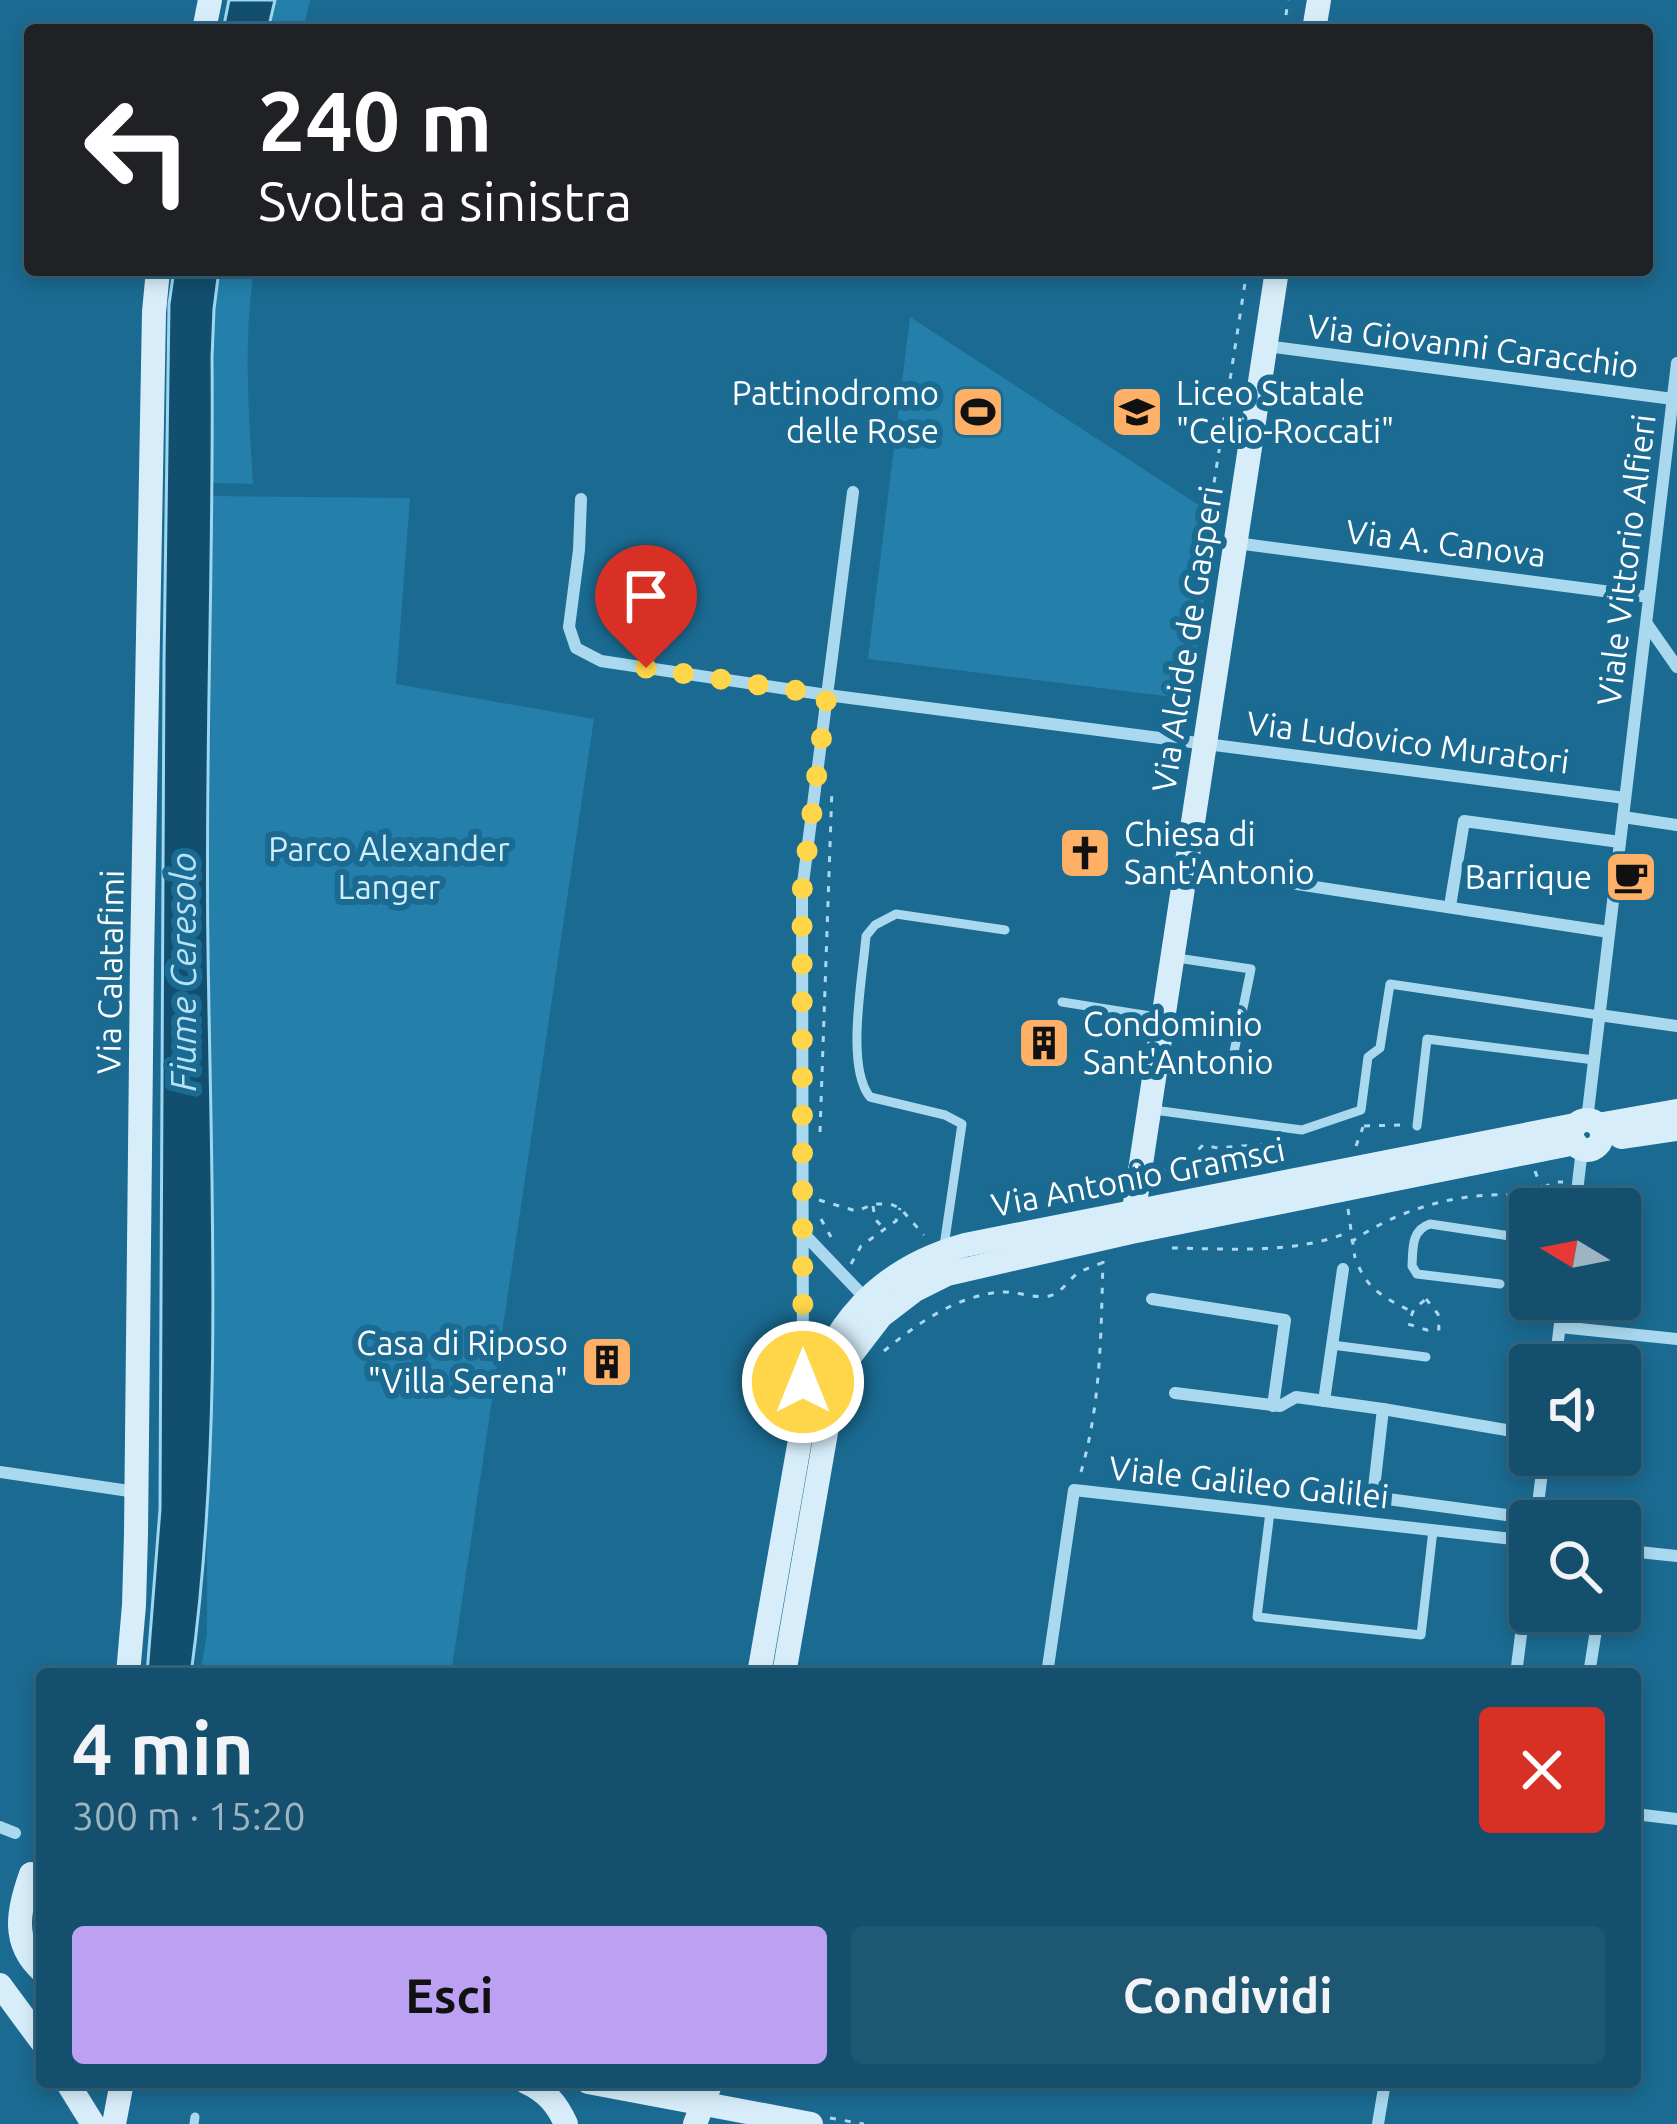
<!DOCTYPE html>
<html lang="it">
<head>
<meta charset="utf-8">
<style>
	body { margin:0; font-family:Ubuntu,sans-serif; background:#1d5772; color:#f1f3f6; height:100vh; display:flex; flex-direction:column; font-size:45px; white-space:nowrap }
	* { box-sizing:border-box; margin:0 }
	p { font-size:39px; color:#9db5c2 }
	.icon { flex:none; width:66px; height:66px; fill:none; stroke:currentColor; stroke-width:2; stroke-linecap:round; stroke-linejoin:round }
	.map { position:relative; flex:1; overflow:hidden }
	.drawer { position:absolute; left:36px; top:1668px; width:1605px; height:420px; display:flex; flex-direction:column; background:#14506d; border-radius:12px; box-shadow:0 6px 18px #0003,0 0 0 3px #336780 }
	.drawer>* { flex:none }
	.guide { position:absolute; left:24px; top:24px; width:1629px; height:252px; border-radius:12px; box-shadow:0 6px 18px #0003,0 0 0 3px #336780; background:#202124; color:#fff; overflow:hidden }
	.needle { width:78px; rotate:280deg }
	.fabs { position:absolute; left:1509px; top:1188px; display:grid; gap:24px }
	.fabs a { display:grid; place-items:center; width:132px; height:132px; border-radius:12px; background:#14506d; box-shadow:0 6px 18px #0003,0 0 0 3px #336780; font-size:60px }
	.pin { position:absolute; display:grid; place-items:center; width:102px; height:102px; color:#fff; margin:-123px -51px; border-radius:50% 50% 50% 0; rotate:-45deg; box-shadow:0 0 12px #0007 }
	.pin .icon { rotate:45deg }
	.me { position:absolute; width:132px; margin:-66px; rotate:0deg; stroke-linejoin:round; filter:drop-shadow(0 0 9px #0008) }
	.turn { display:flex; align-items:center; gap:42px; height:252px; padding:0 36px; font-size:54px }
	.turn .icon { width:156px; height:156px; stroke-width:2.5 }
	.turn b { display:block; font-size:84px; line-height:102px }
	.round { display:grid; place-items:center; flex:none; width:126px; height:126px; border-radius:12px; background:#1d5772 }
	.summary { display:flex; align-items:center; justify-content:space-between; height:204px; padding:0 36px }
	h1 { font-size:72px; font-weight:700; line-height:90px }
	.button { display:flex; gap:24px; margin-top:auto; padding:24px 36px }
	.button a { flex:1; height:138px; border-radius:12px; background:#bca0f2; color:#111; font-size:48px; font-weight:700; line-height:138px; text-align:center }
	.button a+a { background:#1d5772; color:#f1f3f6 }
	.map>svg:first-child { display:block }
	.green { fill:#247faa }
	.water { fill:#124f6f; stroke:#9dd7f1; stroke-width:3 }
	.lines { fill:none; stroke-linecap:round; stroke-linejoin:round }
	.path { stroke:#aad9ef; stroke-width:3; stroke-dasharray:6 9; stroke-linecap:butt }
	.lane { stroke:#aad9ef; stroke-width:9 }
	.street { stroke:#aad9ef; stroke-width:12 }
	.secondary { stroke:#d7eefa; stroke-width:24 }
	.route { stroke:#ffd54a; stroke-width:21; stroke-dasharray:0 37.8 }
	.labels { text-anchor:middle; stroke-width:12; stroke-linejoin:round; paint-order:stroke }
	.street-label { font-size:33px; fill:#fff; stroke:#1b6a91 }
	.poi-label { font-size:33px; fill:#fff; stroke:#1b6a91; text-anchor:end }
	.park-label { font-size:33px; fill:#d0edfa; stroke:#1b6a91 }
	.water-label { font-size:36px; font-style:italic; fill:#b6e2f5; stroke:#1b6a91 }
</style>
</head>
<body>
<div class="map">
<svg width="1677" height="2124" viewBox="0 0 1677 2124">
	<rect width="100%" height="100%" fill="#1b6a91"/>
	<!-- green -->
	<g class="green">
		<path d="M 275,0 L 310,0 L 303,30 L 268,30 Z"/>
		<path d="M 219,270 L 254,270 C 243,341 249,413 253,484 L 212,483 C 213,412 209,341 219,270 Z"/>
		<path d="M 910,317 L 1217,517 L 1189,699 L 868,659 Z"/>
		<path d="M 213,496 L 410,498 L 396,684 L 594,719 L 451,1674 L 200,1674 L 207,1634 L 208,950 Z"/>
	</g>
	<!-- water -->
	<g class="water">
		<path d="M 229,0 L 275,0 L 268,30 L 223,30 Z"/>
		<path d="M 174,270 L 219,270 L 214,309 L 212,358 C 214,554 205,751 208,948 C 211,1189 224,1434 191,1674 L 147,1674 L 160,1509 L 164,662 L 169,304 Z"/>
	</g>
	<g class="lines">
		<!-- path -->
		<g class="path">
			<path d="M 1284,30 L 1288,0"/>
			<path d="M 1217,511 L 1212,503 L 1212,496 L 1247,270"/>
			<path d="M 1364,1126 L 1403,1125"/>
			<path d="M 820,1132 L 832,788"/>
			<path d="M 1356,1146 L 1363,1127"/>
			<path d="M 1535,1171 L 1543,1192 L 1544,1209"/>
			<path d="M 1161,1173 L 1187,1161 L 1203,1145 L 1218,1148 L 1280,1143"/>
			<path d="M 1544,1187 L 1555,1182 L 1563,1182"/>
			<path d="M 819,1200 L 856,1211 L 875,1204 L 890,1204 L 900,1208 L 924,1235"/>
			<path d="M 873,1206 L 875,1219 L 884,1229"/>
			<path d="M 1348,1209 L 1355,1258"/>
			<path d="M 821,1219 L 831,1237"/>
			<path d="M 1351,1242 C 1406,1204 1476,1187 1543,1198"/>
			<path d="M 1172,1248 C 1228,1249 1298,1254 1349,1232"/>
			<path d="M 851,1264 L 861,1246 L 896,1221 L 900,1208"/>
			<path d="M 1359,1267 C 1369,1291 1390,1301 1413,1312"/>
			<path d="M 1426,1299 L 1438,1314 L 1439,1329 L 1427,1330 L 1408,1324 L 1414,1309 Z"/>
			<path d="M 884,1351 C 918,1323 956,1296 1001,1292 C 1017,1291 1034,1299 1049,1296 C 1061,1294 1068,1280 1078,1273 C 1087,1268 1096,1265 1105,1262"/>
			<path d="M 1081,1472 C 1101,1404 1101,1332 1103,1261"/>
			<path d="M 34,2062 L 42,2073"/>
			<path d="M 830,2118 L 864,2124"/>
		</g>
		<!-- lane -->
		<g class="lane">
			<path d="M 1177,958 L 1251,969 L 1234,1052"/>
			<path d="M 1062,1002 L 1163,1018"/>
			<path d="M 1154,1110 L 1302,1130 L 1361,1110 L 1368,1057 L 1380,1048 L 1390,984 L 1599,1015"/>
			<path d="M 1417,1126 L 1427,1039 L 1594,1060"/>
			<path d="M 944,1246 L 962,1124 L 945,1115 L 870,1097 C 845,1066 863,976 866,936 L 875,925 L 896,914 L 1005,930"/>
			<path d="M 1500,1284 L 1417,1274 L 1412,1266 C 1413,1249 1411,1230 1430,1224 L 1530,1239"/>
			<path d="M 1332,1345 L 1426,1357"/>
			<path d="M 1270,1512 L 1257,1617 L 1421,1635 L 1433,1530"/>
			<path d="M 194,2124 L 195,2117"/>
		</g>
		<!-- street -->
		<g class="street">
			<path d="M 1266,346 L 1673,399"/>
			<path d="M 581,499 L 579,550 L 569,627 L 576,648 L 601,661 L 827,695 L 1625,798"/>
			<path d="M 1236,543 L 1649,597"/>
			<path d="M 1647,624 L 1677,667"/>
			<path d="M 1623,817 L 1677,825"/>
			<path d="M 1185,867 L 1609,932"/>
			<path d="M 1450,906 L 1464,821 L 1620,842"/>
			<path d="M 1599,1015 L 1677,1026"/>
			<path d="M 1587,1120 L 1677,363"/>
			<path d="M 1575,1209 L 1582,1149"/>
			<path d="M 804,1234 L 868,1301"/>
			<path d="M 1152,1299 L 1285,1320 L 1273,1406"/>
			<path d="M 1560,1327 L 1677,1339"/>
			<path d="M 1555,1365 L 1563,1299"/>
			<path d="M 803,1392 L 802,891 L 853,492"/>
			<path d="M 1175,1393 L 1280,1406 L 1296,1397 L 1383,1409 L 1373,1497 L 1536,1519"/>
			<path d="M 1324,1401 L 1343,1269"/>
			<path d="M 1383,1409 L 1530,1434"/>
			<path d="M 0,1472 L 136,1492"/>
			<path d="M 1536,1521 L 1544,1455"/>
			<path d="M 1620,1550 L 1677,1556"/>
			<path d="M 1047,1674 L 1074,1490 L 1530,1541"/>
			<path d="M 1516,1674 L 1530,1564"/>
			<path d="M 1589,1674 L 1599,1611"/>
			<path d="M 1635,1814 L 1677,1819"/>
			<path d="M 0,1827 L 15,1833"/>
			<path d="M 1378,2124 L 1385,2082"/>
		</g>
		<!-- secondary -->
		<g class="secondary">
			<path d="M 204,30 L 210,0"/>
			<path d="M 1314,30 L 1319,0"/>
			<circle cx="1587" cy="1135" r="15"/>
			<path d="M 1598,1125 L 1677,1111"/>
			<path d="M 1621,1137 L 1677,1129"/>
			<path d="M 1132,1223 L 1277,270"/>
			<path d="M 128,1674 L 134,1605 L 136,1534 L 142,960 L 154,312 L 158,270"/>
			<path d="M 759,1674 L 805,1411 C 829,1326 878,1269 965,1245 L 1575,1125"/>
			<path d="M 784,1674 L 832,1398 L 851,1355 L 881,1316 L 915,1290 L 947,1274 L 1131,1232 L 1575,1143"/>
			<path d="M 31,1874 C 18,1910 11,1943 42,1971"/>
			<path d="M 0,1985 L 42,2042"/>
			<path d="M 67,2082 L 93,2124"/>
			<path d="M 526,2082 C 546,2091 557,2104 566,2124"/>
			<path d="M 588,2082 L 811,2124"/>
			<path d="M 114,2124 L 122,2082"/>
			<path d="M 695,2124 L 711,2082"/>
		</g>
	</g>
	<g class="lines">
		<!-- route -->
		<path class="route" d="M 646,668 L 827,695 L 802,891 L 803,1382"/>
	</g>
	<!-- icons -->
	<defs>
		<g id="stadium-square" transform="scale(2.7)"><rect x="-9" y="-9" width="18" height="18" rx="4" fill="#ffb067" stroke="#1b6a91"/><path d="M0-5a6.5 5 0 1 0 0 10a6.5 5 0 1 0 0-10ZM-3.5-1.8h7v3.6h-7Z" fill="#111"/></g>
		<g id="university-square" transform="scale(2.7)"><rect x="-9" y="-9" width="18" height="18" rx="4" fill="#ffb067" stroke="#1b6a91"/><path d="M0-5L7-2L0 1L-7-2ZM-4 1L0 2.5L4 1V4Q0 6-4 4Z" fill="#111"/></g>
		<g id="church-square" transform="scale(2.7)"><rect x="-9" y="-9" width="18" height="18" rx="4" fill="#ffb067" stroke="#1b6a91"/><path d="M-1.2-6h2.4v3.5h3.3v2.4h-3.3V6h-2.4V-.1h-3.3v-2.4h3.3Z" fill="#111"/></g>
		<g id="cafe-square" transform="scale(2.7)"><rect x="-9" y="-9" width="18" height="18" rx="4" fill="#ffb067" stroke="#1b6a91"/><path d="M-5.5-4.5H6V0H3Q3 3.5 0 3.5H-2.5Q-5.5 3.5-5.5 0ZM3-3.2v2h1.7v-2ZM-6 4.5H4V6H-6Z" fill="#111"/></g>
		<g id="building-square" transform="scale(2.7)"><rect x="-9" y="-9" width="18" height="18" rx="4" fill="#ffb067" stroke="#1b6a91"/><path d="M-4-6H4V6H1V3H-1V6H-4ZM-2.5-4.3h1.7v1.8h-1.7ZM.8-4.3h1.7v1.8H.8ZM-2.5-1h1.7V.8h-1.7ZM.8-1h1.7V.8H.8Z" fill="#111"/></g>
	</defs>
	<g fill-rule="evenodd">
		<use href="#stadium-square" x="978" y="412"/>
		<use href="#university-square" x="1137" y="412"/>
		<use href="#church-square" x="1085" y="853"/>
		<use href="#cafe-square" x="1631" y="877"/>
		<use href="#building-square" x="1044" y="1043"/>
		<use href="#building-square" x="607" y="1362"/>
	</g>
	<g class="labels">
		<!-- street labels -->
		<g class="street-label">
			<text transform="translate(1473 346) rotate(7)" y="12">Via Giovanni Caracchio</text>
			<text transform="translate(1446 543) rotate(7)" y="12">Via A. Canova</text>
			<text transform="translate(1626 560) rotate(-83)" y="12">Viale Vittorio Alfieri</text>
			<text transform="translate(1187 639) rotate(-81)" y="12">Via Alcide de Gasperi</text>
			<text transform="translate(1408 742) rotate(7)" y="12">Via Ludovico Muratori</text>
			<text transform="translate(110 972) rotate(-89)" y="12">Via Calatafimi</text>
			<text transform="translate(1138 1177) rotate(-11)" y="12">Via Antonio Gramsci</text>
			<text transform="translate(1249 1482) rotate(6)" y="12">Viale Galileo Galilei</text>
		</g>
		<!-- poi labels -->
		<g class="poi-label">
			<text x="939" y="405">Pattinodromo<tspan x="939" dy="38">delle Rose</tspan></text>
			<text x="1176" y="405" text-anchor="start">Liceo Statale<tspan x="1176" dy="38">"Celio-Roccati"</tspan></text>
			<text x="1124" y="846" text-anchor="start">Chiesa di<tspan x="1124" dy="38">Sant'Antonio</tspan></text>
			<text x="1592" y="889">Barrique</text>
			<text x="1083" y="1036" text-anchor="start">Condominio<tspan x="1083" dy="38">Sant'Antonio</tspan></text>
			<text x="568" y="1355">Casa di Riposo<tspan x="568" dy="38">"Villa Serena"</tspan></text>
		</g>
		<!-- park labels -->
		<g class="park-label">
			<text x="389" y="861">Parco Alexander<tspan x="389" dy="38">Langer</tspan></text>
		</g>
		<!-- water labels -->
		<g class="water-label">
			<text transform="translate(183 972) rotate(-90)" y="13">Fiume Ceresolo</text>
		</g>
	</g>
</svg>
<div class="fabs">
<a><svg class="needle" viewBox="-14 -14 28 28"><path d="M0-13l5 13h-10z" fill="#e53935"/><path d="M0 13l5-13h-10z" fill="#9db5c2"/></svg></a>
<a><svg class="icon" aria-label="sound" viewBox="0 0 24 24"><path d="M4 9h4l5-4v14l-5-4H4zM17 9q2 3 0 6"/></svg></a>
<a><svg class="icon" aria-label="search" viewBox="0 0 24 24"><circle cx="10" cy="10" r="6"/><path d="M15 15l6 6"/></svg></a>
</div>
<div class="pin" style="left:646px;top:668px;background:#d93025"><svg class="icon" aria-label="arrive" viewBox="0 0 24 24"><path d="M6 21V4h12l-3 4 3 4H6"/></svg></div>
<svg class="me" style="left:803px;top:1382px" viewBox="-20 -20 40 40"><circle r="17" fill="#ffd54a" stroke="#fff" stroke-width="3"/><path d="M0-11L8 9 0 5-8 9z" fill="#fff"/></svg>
<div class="guide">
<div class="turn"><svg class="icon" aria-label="left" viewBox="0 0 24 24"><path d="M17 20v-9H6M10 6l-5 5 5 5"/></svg><div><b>240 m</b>Svolta a sinistra</div></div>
</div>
<section class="drawer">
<div class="summary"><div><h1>4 min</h1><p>300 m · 15:20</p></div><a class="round" style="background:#d93025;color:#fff"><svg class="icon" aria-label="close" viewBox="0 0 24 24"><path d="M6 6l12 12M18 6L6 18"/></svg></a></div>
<div class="button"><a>Esci</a><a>Condividi</a></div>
</section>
</div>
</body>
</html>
